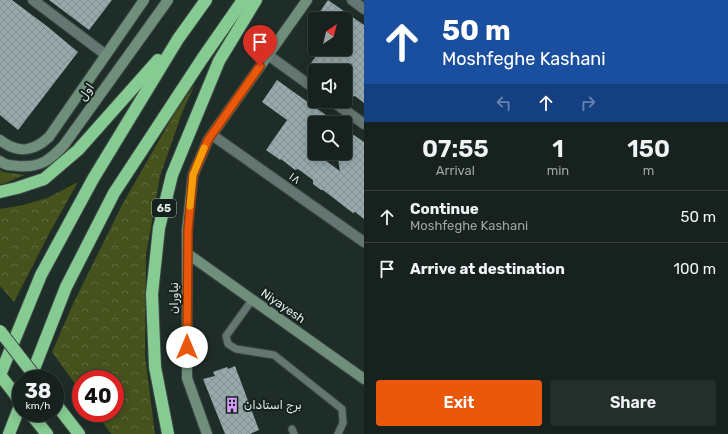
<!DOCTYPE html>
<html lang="en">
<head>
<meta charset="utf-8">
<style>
	body { margin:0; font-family:Rubik,"Noto Naskh Arabic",sans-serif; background:#242f2c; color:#f1f3f6; height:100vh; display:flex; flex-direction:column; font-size:15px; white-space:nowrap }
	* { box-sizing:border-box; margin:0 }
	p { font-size:13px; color:#9ea4a4 }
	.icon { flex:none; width:22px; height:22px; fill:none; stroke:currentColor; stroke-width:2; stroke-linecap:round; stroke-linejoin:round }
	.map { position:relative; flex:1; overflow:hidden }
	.panel { display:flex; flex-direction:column; background:#17221f; width:364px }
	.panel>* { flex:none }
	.banner { background:#1a4fa0; color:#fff; overflow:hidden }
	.needle { width:26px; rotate:35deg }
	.tools { position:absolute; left:308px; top:12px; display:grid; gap:8px }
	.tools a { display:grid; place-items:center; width:44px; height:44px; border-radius:4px; background:#17221f; box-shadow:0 2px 10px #0003,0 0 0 1px #363f3d; font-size:20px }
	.speed { position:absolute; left:12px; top:370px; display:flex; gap:8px; font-size:20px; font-weight:700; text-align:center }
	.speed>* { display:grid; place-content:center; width:52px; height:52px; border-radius:50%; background:#17221f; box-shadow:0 2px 10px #0003,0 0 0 1px #363f3d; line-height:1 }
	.speed small { font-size:10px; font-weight:400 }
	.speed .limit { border:6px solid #d22; background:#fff; color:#111 }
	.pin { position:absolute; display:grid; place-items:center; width:34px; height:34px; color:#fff; margin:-41px -17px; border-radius:50% 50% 50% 0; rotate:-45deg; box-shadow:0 0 4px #0007 }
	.pin .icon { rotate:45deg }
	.me { position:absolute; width:44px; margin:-22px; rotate:0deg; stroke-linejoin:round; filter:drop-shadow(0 0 3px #0008) }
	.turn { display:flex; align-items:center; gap:14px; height:84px; padding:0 12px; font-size:18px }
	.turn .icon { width:52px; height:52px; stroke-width:2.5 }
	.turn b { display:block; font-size:28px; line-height:34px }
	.lanes { display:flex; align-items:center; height:38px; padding:0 12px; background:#0003; justify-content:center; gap:20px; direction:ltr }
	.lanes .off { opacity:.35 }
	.eta { display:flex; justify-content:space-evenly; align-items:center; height:68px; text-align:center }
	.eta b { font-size:24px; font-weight:600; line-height:28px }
	.cta { display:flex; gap:8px; margin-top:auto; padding:8px 12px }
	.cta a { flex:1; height:46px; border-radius:4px; background:#ea580c; color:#fff; font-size:16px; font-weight:600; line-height:46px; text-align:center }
	.cta a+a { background:#242f2c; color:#f1f3f6 }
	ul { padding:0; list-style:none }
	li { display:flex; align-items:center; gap:12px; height:52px; padding:0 12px; border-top:1px solid #363f3d }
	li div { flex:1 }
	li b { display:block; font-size:15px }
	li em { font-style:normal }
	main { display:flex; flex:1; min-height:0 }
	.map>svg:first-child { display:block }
	.forest { fill:url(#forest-crowns) }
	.building { fill:url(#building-cross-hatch) }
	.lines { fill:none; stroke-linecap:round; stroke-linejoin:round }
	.lane-casing { stroke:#3c4845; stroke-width:9 }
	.street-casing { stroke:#3c4845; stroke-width:12 }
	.secondary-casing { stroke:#3c4845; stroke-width:12 }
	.highway-casing { stroke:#3c4845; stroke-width:14 }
	.lane { stroke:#657571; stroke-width:7 }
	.street { stroke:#657571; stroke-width:10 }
	.secondary { stroke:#6f8f7b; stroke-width:10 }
	.highway { stroke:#86cb92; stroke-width:12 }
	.highway-bridge-casing { stroke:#3c4845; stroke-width:14; stroke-linecap:butt }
	.highway-bridge { stroke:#86cb92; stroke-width:12 }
	.route-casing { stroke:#983908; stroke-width:10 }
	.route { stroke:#ea580c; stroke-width:7 }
	.slow { stroke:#f59e0b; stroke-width:7 }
	.labels { text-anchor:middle; stroke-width:4; stroke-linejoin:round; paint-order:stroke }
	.shield { fill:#15231f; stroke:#a4aeab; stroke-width:1 }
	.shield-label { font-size:11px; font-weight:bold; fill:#e1eae7 }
	.street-label { font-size:12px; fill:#e1eae7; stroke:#15231f }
	.poi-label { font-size:12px; fill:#e1eae7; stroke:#15231f; text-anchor:start }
</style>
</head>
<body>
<main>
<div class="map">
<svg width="364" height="434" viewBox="0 0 364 434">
	<defs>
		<pattern id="forest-crowns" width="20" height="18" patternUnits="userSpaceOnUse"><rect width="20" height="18" fill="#45521c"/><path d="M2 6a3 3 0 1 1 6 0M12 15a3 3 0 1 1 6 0" fill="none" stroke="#606b3d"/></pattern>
		<pattern id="building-cross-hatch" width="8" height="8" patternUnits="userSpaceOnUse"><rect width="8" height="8" fill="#97a9ab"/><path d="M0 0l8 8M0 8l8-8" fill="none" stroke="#829092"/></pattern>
	</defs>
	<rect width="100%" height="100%" fill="#1f2d29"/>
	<!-- forest -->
	<g class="forest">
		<path d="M 195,84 L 182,113 L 160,176 L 146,255 L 145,355 L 155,434 L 111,434 L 96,413 L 115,413 L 115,379 L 81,379 L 81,392 L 52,352 L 73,304 L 122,205 L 174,114 Z"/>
		<path d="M 0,170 L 3,172 L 25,175 L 5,183 L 0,184 Z"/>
		<path d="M 78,182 L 50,232 L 14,302 L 0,286 L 0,209 L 23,205 L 47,198 Z"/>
	</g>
	<!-- building -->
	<g class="building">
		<path d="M 0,0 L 12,0 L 48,27 L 78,52 L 18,130 L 0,115 Z"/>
		<path d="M 49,0 L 112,0 L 89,30 Z"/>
		<path d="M 328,0 L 364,25 L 364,103 L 355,96 L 352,97 L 345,91 L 345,71 L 315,71 L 309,66 L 321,49 L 329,49 L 336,54 L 339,49 L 345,49 L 345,19 L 315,19 Z"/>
		<path d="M 277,80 L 337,123 L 315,123 L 315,153 L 340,171 L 337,153 L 345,153 L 345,129 L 364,142 L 364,219 L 355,212 L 353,213 L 323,190 L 321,190 L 313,184 L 313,180 L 298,169 L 295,170 L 281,159 L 280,160 L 266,150 L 287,120 L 262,102 Z"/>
		<path d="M 235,366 L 259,430 L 250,434 L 225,434 L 203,379 L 215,376 L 213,372 L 227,367 L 228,369 Z"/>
	</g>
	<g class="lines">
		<!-- lane casing -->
		<g class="lane-casing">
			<g id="lane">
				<path d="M 252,300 L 226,336 L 228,344 L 236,349 L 274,355 L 342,409 L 343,423 L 338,434"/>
				<path d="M 292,429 L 294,434"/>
			</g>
		</g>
		<!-- street casing -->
		<g class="street-casing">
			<g id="street">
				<path d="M 33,0 L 106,55"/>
				<path d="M 352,0 L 364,9"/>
				<path d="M 268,55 L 315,89"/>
				<path d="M 332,101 L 364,124"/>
				<path d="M 212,135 L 364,242"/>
			</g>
		</g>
		<!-- secondary casing -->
		<g class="secondary-casing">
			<g id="secondary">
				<path d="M 0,140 C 18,154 33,152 49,137 L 144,0"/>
				<path d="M 0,161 C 6,166 10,165 18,166 C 40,168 50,160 64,145 L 168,0"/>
				<path d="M 188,254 L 364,379"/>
				<path d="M 207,434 L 187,378 L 187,230 L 193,175 L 208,140 L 307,0"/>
			</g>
		</g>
		<!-- highway casing -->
		<g class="highway-casing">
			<g id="highway">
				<path d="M 0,192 L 17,188 L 44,179 L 78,150 L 158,60"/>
				<path d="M 0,375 L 41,275 L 93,179 L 178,39 L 206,0"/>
				<path d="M 0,375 L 21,402"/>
				<path d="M 30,379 L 66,287 L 114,193 L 202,59 L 243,0"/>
				<path d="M 55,403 L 79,434"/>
				<path d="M 30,413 L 47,434"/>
				<path d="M 9,434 L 21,403"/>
				<path d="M 168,434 L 155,367 L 152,294 L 159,228 L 172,175 L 219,61 L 256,0"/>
			</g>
		</g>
		<!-- lane -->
		<use href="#lane" class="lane"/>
		<!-- street -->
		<use href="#street" class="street"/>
		<!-- secondary -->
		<use href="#secondary" class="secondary"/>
		<!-- highway -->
		<use href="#highway" class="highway"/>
		<!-- highway-bridge casing -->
		<g class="highway-bridge-casing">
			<path id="highway-bridge" d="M 0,331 L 37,379"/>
		</g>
		<!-- highway-bridge -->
		<use href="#highway-bridge" class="highway-bridge"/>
	</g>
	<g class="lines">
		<!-- route casing -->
		<g class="route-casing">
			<path id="route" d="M 187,347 L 188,230 L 193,175 L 208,140 L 260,66"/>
		</g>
		<!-- route -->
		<use href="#route" class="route"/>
		<!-- slow -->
		<path class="slow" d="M 190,206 L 193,175 L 204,148"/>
	</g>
	<!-- icons -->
	<defs>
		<g id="building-bare" transform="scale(1.2)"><path d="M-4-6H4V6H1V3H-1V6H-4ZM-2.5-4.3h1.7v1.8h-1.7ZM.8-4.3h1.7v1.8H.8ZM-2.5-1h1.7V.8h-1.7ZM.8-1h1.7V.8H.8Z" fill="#d79bf9" stroke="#15231f" stroke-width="2.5" paint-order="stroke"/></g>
	</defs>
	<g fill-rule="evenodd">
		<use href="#building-bare" x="232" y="405"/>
	</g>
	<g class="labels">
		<!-- shield labels -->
		<rect class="shield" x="152" y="199" width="24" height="18" rx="3"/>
		<g class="shield-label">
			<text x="164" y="212">65</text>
		</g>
		<!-- street labels -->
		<g class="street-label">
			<text transform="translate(86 92) rotate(-55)" y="4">اول</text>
			<text transform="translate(295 178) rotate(35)" y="4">۱۸</text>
			<text transform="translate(174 298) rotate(-90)" y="4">نیاوران</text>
			<text transform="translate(283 306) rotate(35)" y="4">Niyayesh</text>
		</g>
		<!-- poi labels -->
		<g class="poi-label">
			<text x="244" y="409">برج استادان</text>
		</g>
	</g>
</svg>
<div class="tools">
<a><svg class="needle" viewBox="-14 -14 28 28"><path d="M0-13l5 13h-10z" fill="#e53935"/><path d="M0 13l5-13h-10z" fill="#9ea4a4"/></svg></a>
<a><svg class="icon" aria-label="sound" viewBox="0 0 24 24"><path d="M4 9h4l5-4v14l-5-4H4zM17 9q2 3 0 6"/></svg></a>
<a><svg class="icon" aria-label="search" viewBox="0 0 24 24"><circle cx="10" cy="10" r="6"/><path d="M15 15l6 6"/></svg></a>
</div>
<div class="speed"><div>38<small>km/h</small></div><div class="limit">40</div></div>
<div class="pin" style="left:260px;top:66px;background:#d93025"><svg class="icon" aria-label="arrive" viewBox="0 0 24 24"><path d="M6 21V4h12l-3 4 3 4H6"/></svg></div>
<svg class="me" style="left:187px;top:347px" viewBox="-20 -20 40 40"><circle r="19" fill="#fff"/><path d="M0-13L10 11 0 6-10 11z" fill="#ea580c"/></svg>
</div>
<section class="panel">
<div class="banner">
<div class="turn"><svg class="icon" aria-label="ahead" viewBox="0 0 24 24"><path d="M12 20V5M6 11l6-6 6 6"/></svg><div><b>50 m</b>Moshfeghe Kashani</div></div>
<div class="lanes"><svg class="icon off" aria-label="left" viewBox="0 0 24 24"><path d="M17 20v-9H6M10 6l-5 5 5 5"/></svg><svg class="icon" aria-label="ahead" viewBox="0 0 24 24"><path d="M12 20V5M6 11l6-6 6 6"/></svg><svg class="icon off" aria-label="right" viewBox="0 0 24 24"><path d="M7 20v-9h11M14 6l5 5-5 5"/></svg></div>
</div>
<div class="eta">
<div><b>07:55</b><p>Arrival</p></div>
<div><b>1</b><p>min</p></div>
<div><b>150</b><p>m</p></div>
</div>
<ul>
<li><svg class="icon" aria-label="ahead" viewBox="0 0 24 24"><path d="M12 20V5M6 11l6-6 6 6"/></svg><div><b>Continue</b><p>Moshfeghe Kashani</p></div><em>50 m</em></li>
<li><svg class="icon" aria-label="arrive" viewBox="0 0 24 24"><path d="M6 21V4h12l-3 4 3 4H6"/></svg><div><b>Arrive at destination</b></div><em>100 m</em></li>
</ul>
<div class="cta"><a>Exit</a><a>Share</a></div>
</section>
</main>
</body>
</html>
